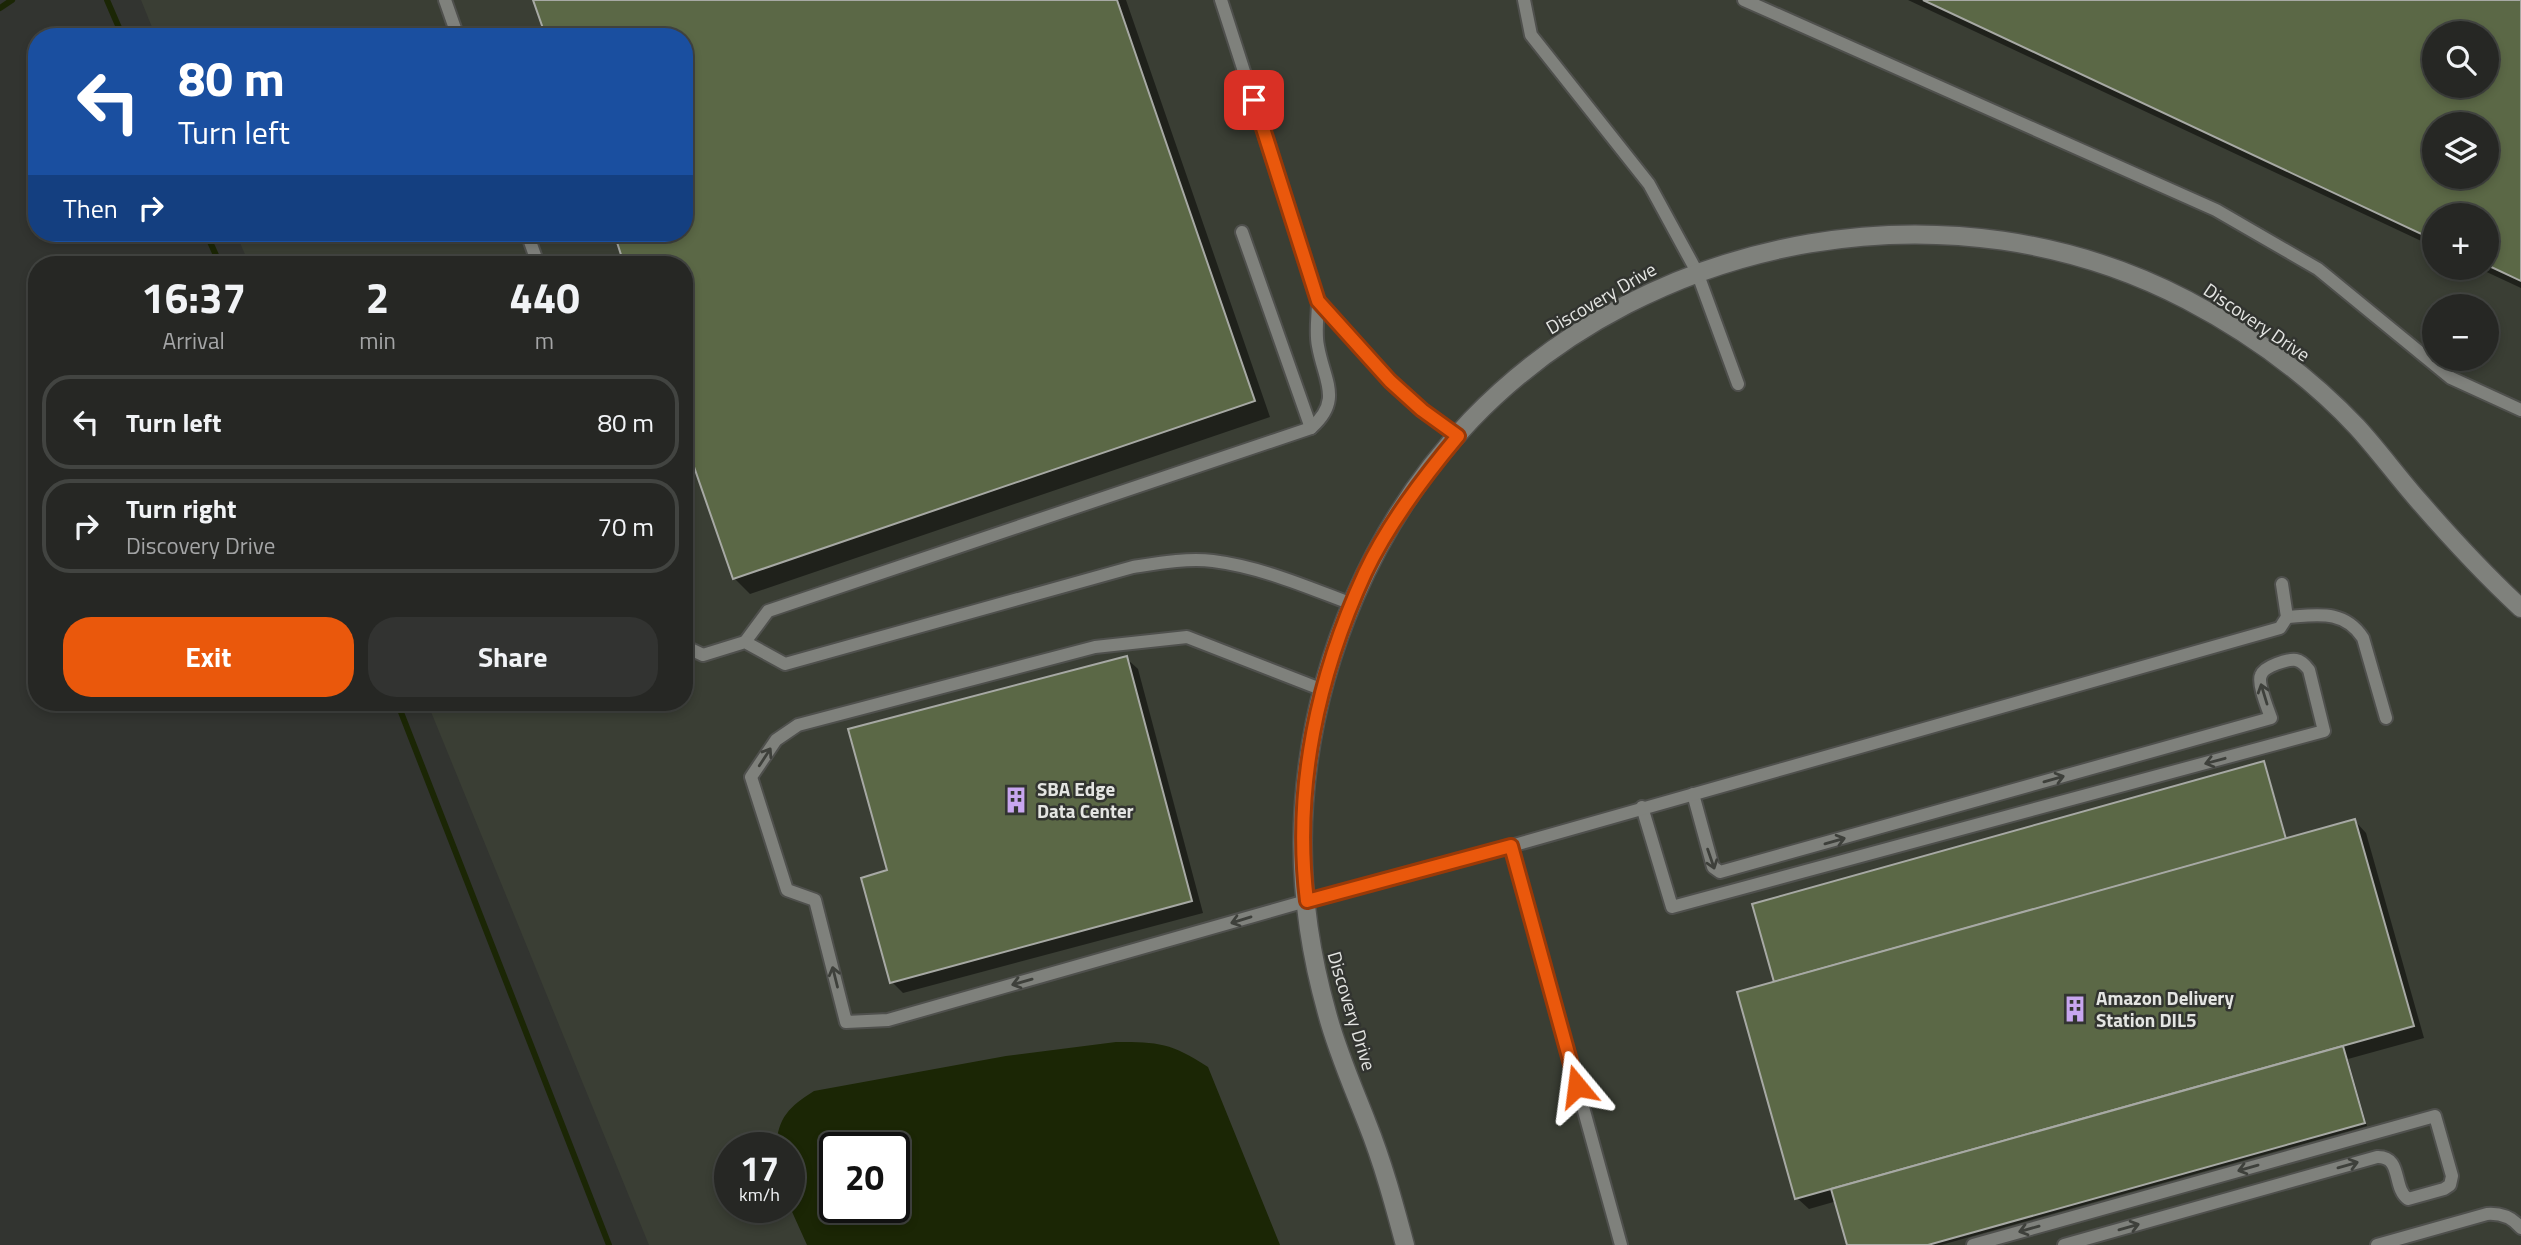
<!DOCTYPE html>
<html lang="en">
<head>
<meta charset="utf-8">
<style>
	body { margin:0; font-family:"Titillium Web",sans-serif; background:#323331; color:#f1f3f6; height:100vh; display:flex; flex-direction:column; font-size:26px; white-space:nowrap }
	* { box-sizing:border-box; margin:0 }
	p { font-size:23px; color:#a4a5a6 }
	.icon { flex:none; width:38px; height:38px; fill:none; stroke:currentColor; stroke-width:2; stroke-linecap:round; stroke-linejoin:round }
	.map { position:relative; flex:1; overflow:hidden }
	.sheet { position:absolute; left:28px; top:256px; width:665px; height:455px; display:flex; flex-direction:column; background:#262724; border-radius:28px; box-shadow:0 4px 10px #0003,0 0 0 2px #424441 }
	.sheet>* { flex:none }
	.hud { position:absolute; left:28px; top:28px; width:665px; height:214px; border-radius:28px; box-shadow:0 4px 10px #0003,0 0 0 2px #424441; background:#1a4fa0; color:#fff; overflow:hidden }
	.buttons { position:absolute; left:2422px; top:21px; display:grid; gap:14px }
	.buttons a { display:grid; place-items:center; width:77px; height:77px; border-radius:50%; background:#262724; box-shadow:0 4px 10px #0003,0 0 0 2px #424441; font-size:35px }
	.speed { position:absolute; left:714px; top:1132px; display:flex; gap:14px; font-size:35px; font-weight:700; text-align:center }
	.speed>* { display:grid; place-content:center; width:91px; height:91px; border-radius:50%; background:#262724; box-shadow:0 4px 10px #0003,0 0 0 2px #424441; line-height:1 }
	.speed small { font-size:18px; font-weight:400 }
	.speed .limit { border:4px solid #111; border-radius:10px; background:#fff; color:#111 }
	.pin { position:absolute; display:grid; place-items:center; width:60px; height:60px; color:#fff; margin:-30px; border-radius:14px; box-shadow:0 4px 10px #0006 }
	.me { position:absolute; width:77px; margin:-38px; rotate:344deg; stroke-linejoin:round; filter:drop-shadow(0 0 5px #0008) }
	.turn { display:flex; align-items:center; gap:24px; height:147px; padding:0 35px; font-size:32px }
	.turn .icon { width:91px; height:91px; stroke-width:2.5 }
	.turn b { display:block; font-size:49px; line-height:60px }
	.then { display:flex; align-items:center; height:66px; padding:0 35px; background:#0003; gap:14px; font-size:26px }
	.eta { display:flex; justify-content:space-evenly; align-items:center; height:119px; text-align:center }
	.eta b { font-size:42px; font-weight:700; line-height:49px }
	.primary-button { display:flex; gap:14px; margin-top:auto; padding:14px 35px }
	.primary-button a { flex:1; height:80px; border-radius:28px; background:#ea580c; color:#fff; font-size:28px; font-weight:700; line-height:80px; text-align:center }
	.primary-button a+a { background:#323331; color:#f1f3f6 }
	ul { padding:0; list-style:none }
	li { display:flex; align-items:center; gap:21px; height:94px; margin:0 14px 10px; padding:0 21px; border:4px solid #424441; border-radius:28px }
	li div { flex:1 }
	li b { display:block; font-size:26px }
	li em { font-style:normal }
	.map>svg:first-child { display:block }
	.built { fill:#3a3e34; fill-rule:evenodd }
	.water { fill:#1b2605; fill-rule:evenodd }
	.shadow { fill:#0007; fill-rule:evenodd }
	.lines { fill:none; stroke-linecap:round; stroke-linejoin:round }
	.stream { stroke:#1b2605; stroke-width:6 }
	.building { fill:#5b6846; stroke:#a7a9a4; stroke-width:2; fill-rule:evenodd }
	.lane-casing { stroke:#4f504d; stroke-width:16 }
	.street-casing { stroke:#4f504d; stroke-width:21 }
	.lane { stroke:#7f817c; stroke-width:12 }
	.street { stroke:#7f817c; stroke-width:18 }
	.oneway { stroke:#3e403b }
	.route-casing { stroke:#983908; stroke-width:18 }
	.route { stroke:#ea580c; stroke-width:12 }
	.labels { text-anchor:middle; stroke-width:5; stroke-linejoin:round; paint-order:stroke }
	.street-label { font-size:19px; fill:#e4e5e2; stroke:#323430 }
	.poi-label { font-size:19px; font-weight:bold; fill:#e4e5e2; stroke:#323430; text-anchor:start }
</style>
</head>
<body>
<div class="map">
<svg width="2521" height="1245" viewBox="0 0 2521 1245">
	<rect width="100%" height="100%" fill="#323430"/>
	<!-- built -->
	<path class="built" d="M 141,0 L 2521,0 L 2521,1245 L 649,1245 L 427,702 L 684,702 L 684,264 L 249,264 L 236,233 L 684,233 L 684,37 L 156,37 ZM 2434,33 L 2487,33 L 2487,86 L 2434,86 ZM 2434,124 L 2487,124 L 2487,177 L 2434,177 ZM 2434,215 L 2487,215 L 2487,268 L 2434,268 ZM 2434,306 L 2487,306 L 2487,359 L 2434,359 ZM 730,1148 L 789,1148 L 789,1208 L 730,1208 ZM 835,1148 L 894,1148 L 894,1208 L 835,1208 Z"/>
	<!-- water -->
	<path class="water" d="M 1116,1042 C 1159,1042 1171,1043 1208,1067 L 1280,1245 L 807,1245 L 789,1205 L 789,1148 L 776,1148 C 778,1117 789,1107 814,1091 L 1006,1056 ZM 894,1148 L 894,1208 L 835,1208 L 835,1148 Z"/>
	<!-- shadow -->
	<g class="shadow">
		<path d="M 535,0 L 1126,0 L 1270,417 L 750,594 L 734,578 L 684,264 L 626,264 L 615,233 L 684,233 L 684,37 Z"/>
		<path d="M 1908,0 L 2521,0 L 2521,288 L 2478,268 L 2487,268 L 2487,215 L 2434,215 L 2434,247 ZM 2434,33 L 2487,33 L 2487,86 L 2434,86 ZM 2434,124 L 2487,124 L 2487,177 L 2434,177 Z"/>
		<path d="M 1126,658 L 1138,669 L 1203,913 L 903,993 L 892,982 L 889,872 Z"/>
		<path d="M 2263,763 L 2266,766 L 2287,840 L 2355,821 L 2366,833 L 2424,1038 L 2348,1059 L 2367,1126 L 1941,1245 L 1849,1245 L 1837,1201 L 1809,1209 L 1797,1198 L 1776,983 Z"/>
	</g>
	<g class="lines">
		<!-- stream -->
		<g class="stream">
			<path d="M 107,0 L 123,37"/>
			<path d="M 0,8 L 12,0"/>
			<path d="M 206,233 L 220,264"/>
			<path d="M 397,702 L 609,1245"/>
		</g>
	</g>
	<!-- building -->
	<g class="building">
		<path d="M 533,0 L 1117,0 L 1255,401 L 733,579 L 684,438 L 684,264 L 624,264 L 614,233 L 684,233 L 684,37 L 546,37 Z"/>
		<path d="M 1923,0 L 2521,0 L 2521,281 L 2487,265 L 2487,215 L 2434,215 L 2434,240 ZM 2434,33 L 2487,33 L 2487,86 L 2434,86 ZM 2434,124 L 2487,124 L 2487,177 L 2434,177 Z"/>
		<path d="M 1127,656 L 1192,901 L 890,983 L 861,878 L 887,870 L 848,729 Z"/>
		<path d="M 2264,761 L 2286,839 L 1774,982 L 1752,904 Z"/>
		<path d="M 2355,819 L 2414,1026 L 1795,1199 L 1737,992 Z"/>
		<path d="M 2343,1046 L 2365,1123 L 1928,1245 L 1847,1245 L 1831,1189 Z"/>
	</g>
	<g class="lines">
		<!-- lane casing -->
		<g class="lane-casing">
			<g id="lane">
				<path d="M 445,0 L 458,37"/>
				<path d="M 1221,0 L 1318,301 L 1390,381 L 1421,410 L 1458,436"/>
				<path d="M 1524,0 L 1531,35 L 1649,184 L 1697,272 L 1738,384"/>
				<path d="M 1744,0 L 2216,210 L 2318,269 L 2451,378 L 2521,410"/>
				<path d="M 1242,232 L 1311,428"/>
				<path d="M 527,233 L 538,264"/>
				<path d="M 2287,617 C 2317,615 2344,609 2363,638 L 2386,718"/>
				<path d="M 745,642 L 768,611 L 1311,428 C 1343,400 1324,381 1318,346 C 1315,332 1318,316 1318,301"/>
				<path d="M 684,646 L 703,655 L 745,642 L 785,664 L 1133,567 C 1159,563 1187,558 1213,561 C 1261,567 1307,587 1352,604"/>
				<path d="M 1323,690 L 1187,637 L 1095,647 L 798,725 L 776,740 L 751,777 L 787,890 L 815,900 L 846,1022 L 888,1020 L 1306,901 L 1511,846 L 1621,1245"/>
				<path d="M 1642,807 L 1672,907 L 2324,731 L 2309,670 C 2306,666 2302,661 2296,660 C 2288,659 2264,666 2261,675 C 2257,683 2268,709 2271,718 L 1720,872 L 1713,867 L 1693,794"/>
				<path d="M 1511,846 L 2280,628 L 2287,617 L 2282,584"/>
				<path d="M 1973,1245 L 2435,1116 L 2452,1176 L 2450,1185 L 2444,1189 L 2408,1199 C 2392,1188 2403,1156 2377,1157 L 2064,1245"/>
				<path d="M 2377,1245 L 2487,1214 C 2501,1213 2512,1217 2521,1228"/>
			</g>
		</g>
		<!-- street casing -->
		<g class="street-casing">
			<path id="street" d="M 1405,1245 C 1394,1204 1383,1163 1367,1123 C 1353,1087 1337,1051 1327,1013 C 1308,946 1299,873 1304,803 C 1314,663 1373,522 1471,420 C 1653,231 1954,178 2187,300 C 2250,333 2308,375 2357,427 C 2378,450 2397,476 2418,500 C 2451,538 2484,574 2521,608"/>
		</g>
		<!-- lane -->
		<use href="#lane" class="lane"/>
		<!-- street -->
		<use href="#street" class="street"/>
	</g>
	<!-- one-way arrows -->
	<defs><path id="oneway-shaft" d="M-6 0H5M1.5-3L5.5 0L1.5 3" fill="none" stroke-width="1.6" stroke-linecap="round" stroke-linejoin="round" transform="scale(1.75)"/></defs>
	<g class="oneway">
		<use href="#oneway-shaft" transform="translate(2264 694) rotate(-107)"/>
		<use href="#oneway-shaft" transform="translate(765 757) rotate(-57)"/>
		<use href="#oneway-shaft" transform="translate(2215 761) rotate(165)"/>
		<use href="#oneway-shaft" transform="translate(2054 779) rotate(-16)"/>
		<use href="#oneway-shaft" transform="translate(1835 841) rotate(-16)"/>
		<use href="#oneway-shaft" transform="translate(1711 859) rotate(71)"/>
		<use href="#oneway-shaft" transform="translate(1241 920) rotate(163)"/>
		<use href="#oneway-shaft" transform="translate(835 977) rotate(-104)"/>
		<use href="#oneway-shaft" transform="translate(1022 982) rotate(164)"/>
		<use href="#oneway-shaft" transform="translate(2348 1165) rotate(-16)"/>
		<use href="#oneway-shaft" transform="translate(2248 1168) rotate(164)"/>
		<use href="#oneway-shaft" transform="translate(2129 1227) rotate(-16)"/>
		<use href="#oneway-shaft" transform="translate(2029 1229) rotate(164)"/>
	</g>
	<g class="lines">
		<!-- route casing -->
		<g class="route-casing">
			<path id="route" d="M 1254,100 L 1318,301 L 1390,381 L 1422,410 L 1458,436 C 1423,478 1388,524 1365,573 C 1318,675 1293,788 1307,901 L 1511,846 L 1577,1086"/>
		</g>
		<!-- route -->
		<use href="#route" class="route"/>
	</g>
	<!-- icons -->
	<defs>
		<g id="building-bare" transform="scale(2.1)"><path d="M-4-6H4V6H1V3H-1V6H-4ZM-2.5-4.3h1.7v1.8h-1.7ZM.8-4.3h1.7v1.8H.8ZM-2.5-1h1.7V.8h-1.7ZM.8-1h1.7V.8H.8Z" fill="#c8a6ef" stroke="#323430" stroke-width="2.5" paint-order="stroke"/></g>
	</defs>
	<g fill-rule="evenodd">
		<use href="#building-bare" x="1016" y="800"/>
		<use href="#building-bare" x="2075" y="1009"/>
	</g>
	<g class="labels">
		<!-- street labels -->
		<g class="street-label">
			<text transform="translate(1601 298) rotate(-30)" y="7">Discovery Drive</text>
			<text transform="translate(2257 322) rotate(34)" y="7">Discovery Drive</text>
			<text transform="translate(1352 1011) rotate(73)" y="7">Discovery Drive</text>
		</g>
		<!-- poi labels -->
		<g class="poi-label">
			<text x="1037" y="796">SBA Edge<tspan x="1037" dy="22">Data Center</tspan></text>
			<text x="2096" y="1005">Amazon Delivery<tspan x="2096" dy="22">Station DIL5</tspan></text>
		</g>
	</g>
</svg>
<div class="buttons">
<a><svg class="icon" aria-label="search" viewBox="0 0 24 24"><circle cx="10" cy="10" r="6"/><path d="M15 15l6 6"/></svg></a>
<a><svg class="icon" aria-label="layers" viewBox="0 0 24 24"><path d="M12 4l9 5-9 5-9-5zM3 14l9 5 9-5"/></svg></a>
<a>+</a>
<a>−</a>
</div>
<div class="speed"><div>17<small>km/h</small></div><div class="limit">20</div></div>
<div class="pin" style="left:1254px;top:100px;background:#d93025"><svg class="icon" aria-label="arrive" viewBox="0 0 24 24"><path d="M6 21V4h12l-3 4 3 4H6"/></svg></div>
<svg class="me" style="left:1577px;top:1086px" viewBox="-20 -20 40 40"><path d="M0-17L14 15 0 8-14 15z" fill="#ea580c" stroke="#fff" stroke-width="4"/></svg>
<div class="hud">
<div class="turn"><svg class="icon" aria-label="left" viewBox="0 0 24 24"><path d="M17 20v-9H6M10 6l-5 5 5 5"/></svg><div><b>80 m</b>Turn left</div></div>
<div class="then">Then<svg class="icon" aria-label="right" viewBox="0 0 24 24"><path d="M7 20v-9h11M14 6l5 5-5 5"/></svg></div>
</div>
<section class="sheet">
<div class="eta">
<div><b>16:37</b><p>Arrival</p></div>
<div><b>2</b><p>min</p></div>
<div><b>440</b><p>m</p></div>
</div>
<ul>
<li><svg class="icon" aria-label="left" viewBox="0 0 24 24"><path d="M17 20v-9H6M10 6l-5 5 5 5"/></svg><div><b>Turn left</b></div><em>80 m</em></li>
<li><svg class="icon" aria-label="right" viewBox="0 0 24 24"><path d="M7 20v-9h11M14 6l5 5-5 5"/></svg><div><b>Turn right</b><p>Discovery Drive</p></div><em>70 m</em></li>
</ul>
<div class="primary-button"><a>Exit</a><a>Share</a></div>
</section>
</div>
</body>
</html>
